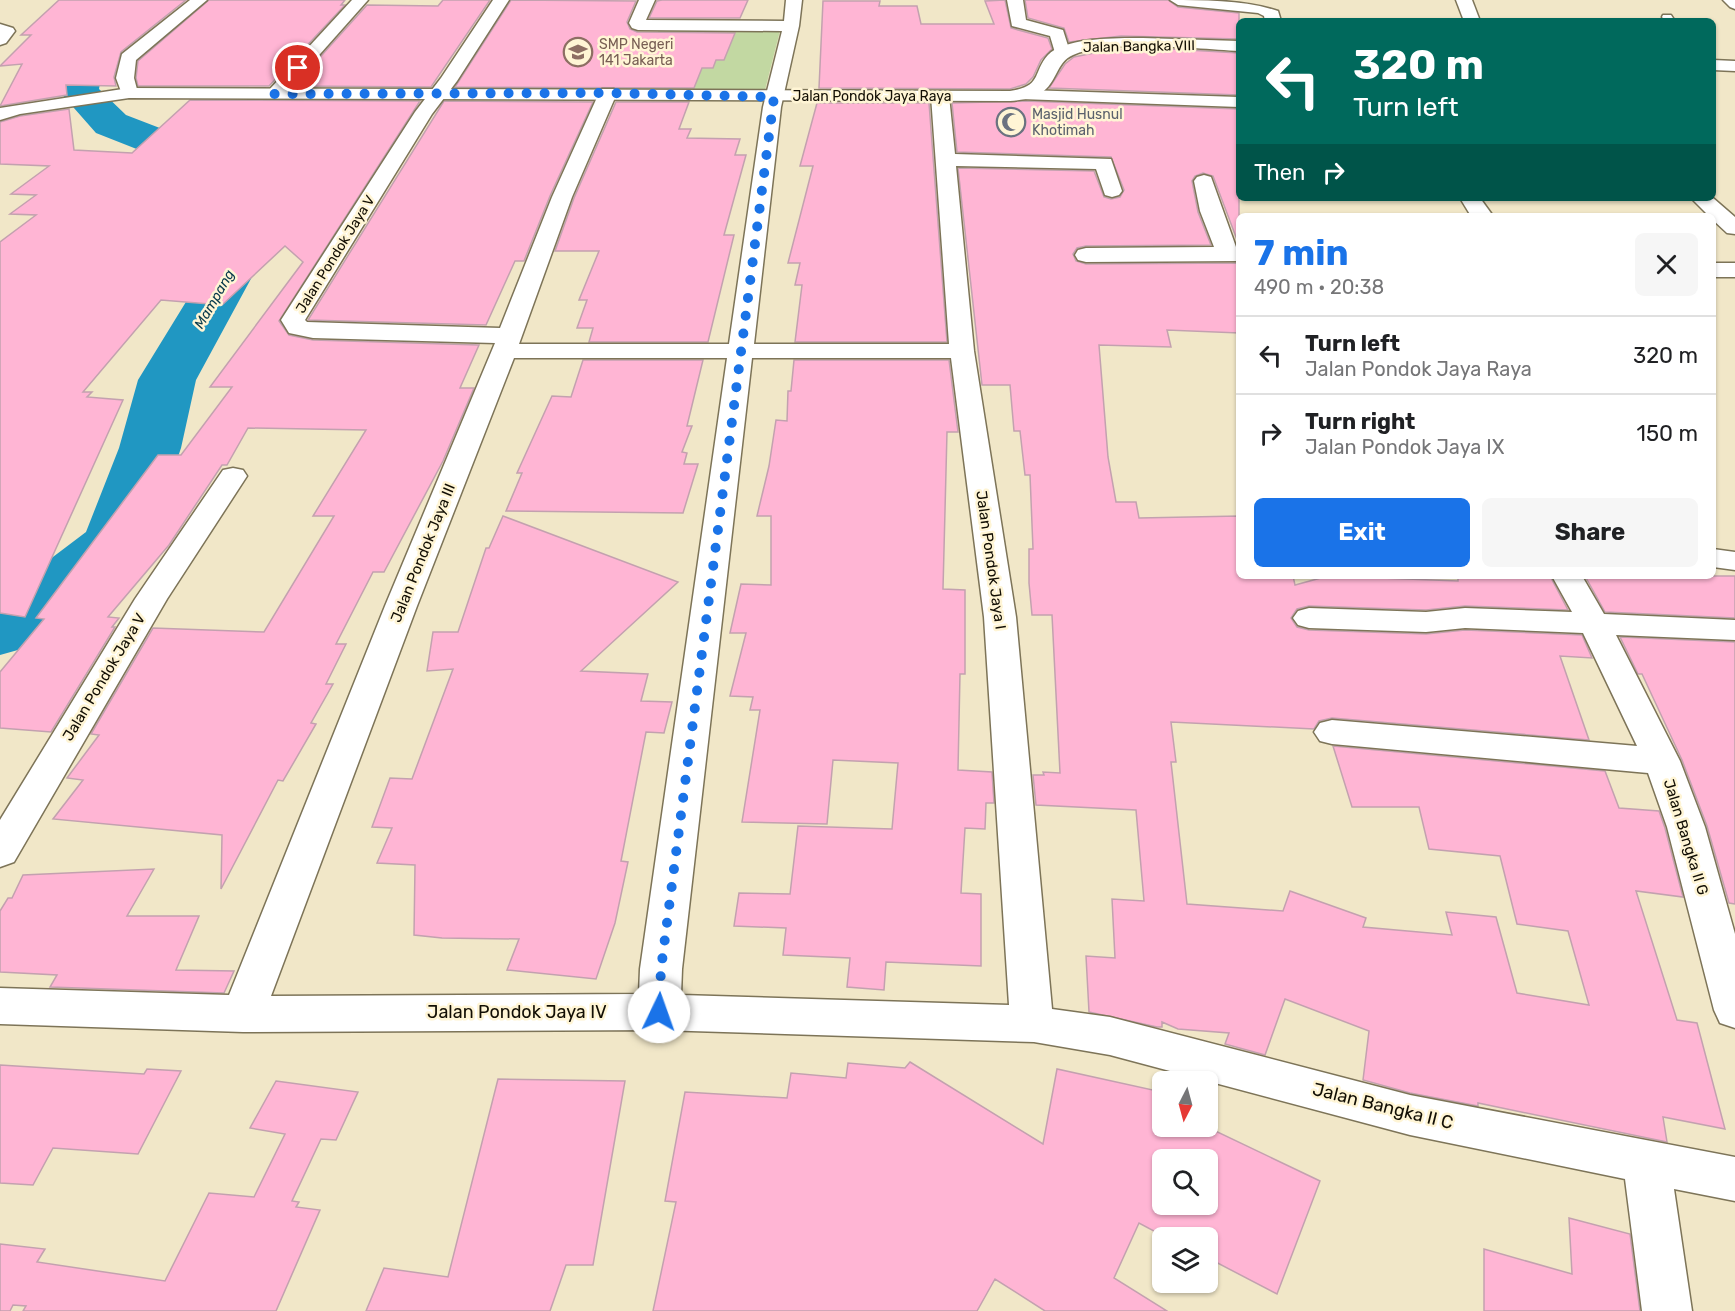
<!DOCTYPE html>
<html lang="en">
<head>
<meta charset="utf-8">
<style>
	body { margin:0; font-family:Rubik,sans-serif; background:#f6f6f6; color:#202124; height:100vh; display:flex; flex-direction:column; font-size:22px; white-space:nowrap }
	* { box-sizing:border-box; margin:0 }
	p { font-size:20px; color:#757577 }
	.icon { flex:none; width:33px; height:33px; fill:none; stroke:currentColor; stroke-width:2; stroke-linecap:round; stroke-linejoin:round }
	.map { position:relative; flex:1; overflow:hidden }
	.sheet { position:absolute; left:1236px; top:213px; width:480px; height:366px; display:flex; flex-direction:column; background:#fff; border-radius:9px; box-shadow:0 2px 4px #0004 }
	.sheet>* { flex:none }
	.guide { position:absolute; left:1236px; top:18px; width:480px; height:183px; border-radius:9px; box-shadow:0 2px 4px #0004; background:#00695c; color:#fff; overflow:hidden }
	.needle { width:39px; rotate:186deg }
	.fabs { position:absolute; left:1152px; top:1071px; display:grid; gap:12px }
	.fabs a { display:grid; place-items:center; width:66px; height:66px; border-radius:9px; background:#fff; box-shadow:0 2px 4px #0004; font-size:30px }
	.pin { position:absolute; display:grid; place-items:center; width:51px; height:51px; color:#fff; margin:-26px; border:3px solid #fff; border-radius:50%; box-shadow:0 2px 6px #0007 }
	.me { position:absolute; width:66px; margin:-33px; rotate:3deg; stroke-linejoin:round; filter:drop-shadow(0 0 4px #0008) }
	.turn { display:flex; align-items:center; gap:21px; height:126px; padding:0 18px; font-size:27px }
	.turn .icon { width:78px; height:78px; stroke-width:2.5 }
	.turn b { display:block; font-size:42px; line-height:51px }
	.then { display:flex; align-items:center; height:57px; padding:0 18px; background:#0003; gap:12px; font-size:22px }
	.round { display:grid; place-items:center; flex:none; width:63px; height:63px; border-radius:9px; background:#f6f6f6 }
	.summary { display:flex; align-items:center; justify-content:space-between; height:102px; padding:0 18px }
	h1 { font-size:36px; font-weight:700; line-height:45px; color:#1a73e8 }
	.action { display:flex; gap:12px; margin-top:auto; padding:12px 18px }
	.action a { flex:1; height:69px; border-radius:9px; background:#1a73e8; color:#fff; font-size:24px; font-weight:700; line-height:69px; text-align:center }
	.action a+a { background:#f6f6f6; color:#202124 }
	ul { padding:0; list-style:none }
	li { display:flex; align-items:center; gap:18px; height:78px; padding:0 18px; border-top:2px solid #e0e0e0 }
	li div { flex:1 }
	li b { display:block; font-size:22px }
	li em { font-style:normal }
	.map>svg:first-child { display:block }
	.green { fill:#c2d8a2 }
	.lines { fill:none; stroke-linecap:round; stroke-linejoin:round }
	.river { fill:#2097c2; fill-rule:evenodd }
	.building { fill:#ffb5d4; stroke:#c3a1af; stroke-width:1.5; fill-rule:evenodd }
	.service-casing { stroke:#7d7458; stroke-width:3 }
	.minor-casing { stroke:#7d7458; stroke-width:3 }
	.tertiary-casing { stroke:#7d7458; stroke-width:3 }
	.service { fill:#fff; fill-rule:evenodd }
	.minor { fill:#fff; fill-rule:evenodd }
	.tertiary { fill:#fff; fill-rule:evenodd }
	.route { stroke:#1a73e8; stroke-width:10; stroke-dasharray:0 18 }
	.labels { text-anchor:middle; stroke-width:5; stroke-linejoin:round; paint-order:stroke }
	.far-education-label { font-size:14px; fill:#785e54; stroke:#fff5d5; text-anchor:start }
	.far-street-label { font-size:14px; fill:#120e04; stroke:#fff5d5 }
	.far-worship-label { font-size:14px; fill:#5b616d; stroke:#fff5d5; text-anchor:start }
	.far-water-label { font-size:14px; font-style:italic; fill:#07394b; stroke:#fff5d5 }
	.street-label { font-size:15px; fill:#120e04; stroke:#fff5d5 }
	.near-street-label { font-size:18px; fill:#120e04; stroke:#fff5d5 }
</style>
</head>
<body>
<div class="map">
<svg width="1735" height="1311" viewBox="0 0 1735 1311">
	<rect width="100%" height="100%" fill="#f1e7c8"/>
	<!-- green -->
	<path class="green" d="M 660,27 L 781,27 L 764,94 L 552,90 L 561,76 L 639,77 Z"/>
	<g class="lines">
		<!-- river -->
		<path class="river" d="M 78,0 L 115,0 L 100,18 L 109,32 L 99,89 L 126,115 L 230,155 L 272,240 L 196,380 L 181,448 L 149,542 L 140,556 L 25,648 L 0,655 L 0,597 L 86,532 L 119,448 L 138,380 L 224,240 L 195,172 L 96,133 L 59,91 L 73,32 L 63,16 Z"/>
	</g>
	<!-- building -->
	<g class="building">
		<path d="M 59,0 L 186,0 L 121,52 L 114,77 L 116,86 L 66,85 L 67,95 L 0,106 L 22,64 L 0,66 L 31,35 L 21,35 Z"/>
		<path d="M 209,0 L 345,0 L 341,5 L 345,5 L 269,86 L 138,86 L 136,78 L 138,61 Z"/>
		<path d="M 443,0 L 490,0 L 431,87 L 294,86 L 367,5 L 438,6 Z"/>
		<path d="M 511,0 L 636,1 L 627,22 L 630,29 L 637,32 L 735,33 L 724,60 L 716,60 L 713,68 L 702,68 L 694,88 L 455,87 Z"/>
		<path d="M 662,0 L 748,0 L 740,18 L 649,18 L 657,1 Z"/>
		<path d="M 1005,0 L 1011,28 L 1048,38 L 1052,49 L 1041,60 L 1033,77 L 1026,84 L 1010,89 L 819,88 L 823,1 L 880,1 L 879,6 L 917,6 L 921,24 L 994,24 L 985,1 Z"/>
		<path d="M 1025,0 L 1168,0 L 1178,7 L 1239,13 L 1239,39 L 1121,36 L 1069,42 L 1064,28 L 1028,18 Z"/>
		<path d="M 1154,48 L 1239,53 L 1239,95 L 1049,88 L 1065,64 L 1074,57 L 1109,50 Z"/>
		<path d="M 190,100 L 420,101 L 279,321 L 289,335 L 313,340 L 479,345 L 460,388 L 474,388 L 443,461 L 384,572 L 373,572 L 336,644 L 346,644 L 326,684 L 333,684 L 311,723 L 316,724 L 283,781 L 278,780 L 221,889 L 222,835 L 53,819 L 83,780 L 67,778 L 99,735 L 91,734 L 153,628 L 264,632 L 334,516 L 313,516 L 366,430 L 248,428 L 227,465 L 222,465 L 169,545 L 108,617 L 119,618 L 112,627 L 115,627 L 51,732 L 0,728 L 0,672 L 44,619 L 36,618 L 158,455 L 181,455 L 232,387 L 210,387 L 303,262 L 285,246 L 222,305 L 161,300 L 83,392 L 92,392 L 87,397 L 123,400 L 25,617 L 0,613 L 0,242 L 36,215 L 10,214 L 36,195 L 11,194 L 49,166 L 0,164 L 0,122 L 20,116 L 69,109 L 74,150 L 132,153 Z"/>
		<path d="M 444,101 L 593,102 L 550,196 L 524,261 L 515,261 L 486,325 L 308,320 Z"/>
		<path d="M 1025,101 L 1239,109 L 1239,245 L 1213,176 L 1203,173 L 1195,176 L 1192,181 L 1198,212 L 1211,245 L 1086,246 L 1077,248 L 1073,254 L 1076,261 L 1086,264 L 1239,263 L 1239,333 L 1167,330 L 1171,347 L 1099,345 L 1108,457 L 1116,502 L 1136,502 L 1139,518 L 1239,516 L 1239,576 L 1293,576 L 1295,585 L 1328,576 L 1458,581 L 1458,576 L 1550,576 L 1568,610 L 1465,606 L 1426,610 L 1309,606 L 1297,609 L 1291,618 L 1297,627 L 1309,630 L 1426,634 L 1465,630 L 1582,635 L 1592,658 L 1560,656 L 1589,740 L 1332,718 L 1319,721 L 1314,729 L 1171,722 L 1176,762 L 1171,762 L 1187,904 L 1283,911 L 1290,891 L 1366,918 L 1363,927 L 1452,935 L 1446,912 L 1496,917 L 1517,993 L 1589,1005 L 1568,931 L 1517,924 L 1500,856 L 1429,849 L 1419,807 L 1352,807 L 1333,746 L 1605,771 L 1619,808 L 1659,811 L 1665,828 L 1683,897 L 1636,891 L 1677,1020 L 1697,1023 L 1725,1129 L 1663,1117 L 1667,1142 L 1478,1103 L 1478,1106 L 1410,1093 L 1363,1080 L 1369,1031 L 1285,999 L 1265,1055 L 1225,1044 L 1229,1033 L 1178,1029 L 1162,1022 L 1162,1027 L 1157,1027 L 1089,1012 L 1086,956 L 1115,958 L 1112,899 L 1144,901 L 1136,810 L 1036,805 L 1033,775 L 1044,775 L 1043,772 L 1060,773 L 1052,615 L 1032,615 L 1029,583 L 1029,549 L 1033,549 L 1030,475 L 1025,475 L 1020,431 L 1014,431 L 1010,385 L 982,385 L 958,168 L 1094,171 L 1104,197 L 1111,199 L 1120,197 L 1124,190 L 1111,157 L 957,152 L 952,103 Z"/>
		<path d="M 616,102 L 689,102 L 679,129 L 691,129 L 687,138 L 740,139 L 735,155 L 746,155 L 724,235 L 734,235 L 708,342 L 589,342 L 593,328 L 577,328 L 587,300 L 579,300 L 599,251 L 555,251 L 574,198 Z"/>
		<path d="M 817,103 L 929,103 L 947,342 L 795,342 L 802,285 L 795,285 L 800,263 L 788,263 L 813,166 L 800,166 Z"/>
		<path d="M 583,360 L 703,360 L 687,426 L 692,426 L 682,452 L 687,453 L 684,464 L 698,464 L 683,513 L 506,511 L 522,473 L 517,473 L 552,396 L 571,397 Z"/>
		<path d="M 794,360 L 949,360 L 958,432 L 947,432 L 943,589 L 965,590 L 965,674 L 960,674 L 958,770 L 992,772 L 994,803 L 986,803 L 985,829 L 965,828 L 961,893 L 981,894 L 981,966 L 886,962 L 884,990 L 847,987 L 850,958 L 783,955 L 786,928 L 734,926 L 739,893 L 790,894 L 798,826 L 892,829 L 898,763 L 833,760 L 827,824 L 742,822 L 760,710 L 750,710 L 753,697 L 730,696 L 746,633 L 730,633 L 741,584 L 771,585 L 771,516 L 757,516 L 769,466 L 776,420 L 787,421 L 788,391 L 791,391 Z"/>
		<path d="M 503,516 L 678,582 L 581,671 L 648,674 L 641,701 L 672,702 L 664,733 L 646,732 L 621,861 L 628,862 L 615,923 L 596,979 L 507,970 L 519,939 L 442,938 L 414,935 L 415,865 L 377,863 L 392,828 L 372,827 L 390,778 L 412,779 L 453,669 L 427,671 L 433,632 L 458,632 L 486,548 L 489,548 Z"/>
		<path d="M 1585,576 L 1735,576 L 1735,618 L 1605,612 Z"/>
		<path d="M 1620,637 L 1735,642 L 1735,904 L 1729,903 L 1707,826 L 1682,760 L 1642,674 L 1638,674 Z"/>
		<path d="M 154,869 L 127,916 L 199,916 L 176,970 L 234,971 L 224,993 L 50,987 L 57,975 L 0,972 L 0,911 L 8,898 L 12,898 L 23,875 Z"/>
		<path d="M 910,1062 L 1043,1144 L 1057,1069 L 1162,1092 L 1162,1126 L 1205,1126 L 1320,1181 L 1277,1294 L 1208,1258 L 1208,1238 L 1167,1238 L 1139,1223 L 1114,1278 L 1167,1311 L 1045,1311 L 995,1279 L 977,1311 L 653,1311 L 676,1202 L 665,1201 L 685,1092 L 787,1098 L 791,1073 L 846,1078 L 848,1063 L 905,1068 ZM 1162,1160 L 1208,1160 L 1208,1204 L 1162,1204 Z"/>
		<path d="M 0,1065 L 144,1074 L 147,1069 L 181,1071 L 138,1154 L 53,1148 L 33,1185 L 0,1183 Z"/>
		<path d="M 498,1079 L 625,1081 L 593,1265 L 566,1265 L 550,1311 L 366,1311 L 384,1268 L 448,1277 Z"/>
		<path d="M 276,1081 L 358,1092 L 336,1140 L 321,1139 L 292,1201 L 299,1202 L 296,1207 L 320,1210 L 276,1311 L 23,1311 L 26,1306 L 13,1305 L 10,1311 L 0,1311 L 0,1244 L 45,1249 L 37,1262 L 165,1281 L 209,1193 L 254,1197 L 285,1134 L 250,1128 Z"/>
		<path d="M 1569,1218 L 1630,1234 L 1640,1311 L 1484,1311 L 1484,1249 L 1572,1274 Z"/>
	</g>
	<g class="lines">
		<!-- service casing -->
		<g class="service-casing">
			<path id="service" d="M 1663,15 L 1671,15 L 1675,21 L 1665,21 L 1662,17 Z"/>
		</g>
		<!-- minor casing -->
		<g class="minor-casing">
			<g id="minor">
				<path d="M 190,0 L 207,0 L 136,60 L 134,78 L 138,93 L 135,97 L 123,97 L 116,78 L 122,54 Z"/>
				<path d="M 352,0 L 368,0 L 281,98 L 269,98 L 266,94 L 269,90 Z"/>
				<path d="M 493,0 L 509,0 L 457,81 L 432,114 L 305,320 L 307,322 L 500,328 L 552,197 L 599,93 L 602,89 L 614,89 L 617,93 L 572,197 L 519,344 L 729,344 L 763,107 L 782,31 L 638,30 L 632,28 L 629,23 L 639,0 L 655,0 L 646,20 L 784,21 L 786,0 L 802,0 L 799,26 L 781,107 L 754,344 L 949,344 L 931,96 L 934,92 L 946,92 L 949,96 L 955,154 L 1111,159 L 1122,191 L 1119,195 L 1112,197 L 1105,195 L 1096,169 L 956,166 L 974,351 L 1016,617 L 1052,1009 L 1110,1017 L 1410,1095 L 1735,1157 L 1735,1201 L 1674,1189 L 1692,1311 L 1642,1311 L 1625,1179 L 1410,1135 L 1110,1055 L 1034,1042 L 659,1030 L 243,1032 L 0,1024 L 0,988 L 229,995 L 385,606 L 495,343 L 313,338 L 289,333 L 281,320 L 415,112 L 441,78 ZM 514,358 L 727,358 L 640,969 L 639,994 L 271,996 L 417,606 ZM 752,358 L 951,358 L 984,617 L 1009,1005 L 681,995 L 682,969 Z"/>
				<path d="M 1007,0 L 1023,0 L 1026,20 L 1063,30 L 1070,52 L 1068,56 L 1056,56 L 1050,36 L 1012,26 Z"/>
				<path d="M 1170,0 C 1205,0 1245,0 1278,11 L 1281,21 L 1265,21 L 1264,16 L 1258,13 L 1178,5 Z"/>
				<path d="M 1456,0 L 1472,0 L 1480,21 L 1464,21 Z"/>
				<path d="M 1723,0 L 1735,0 L 1735,9 L 1730,7 Z"/>
				<path d="M 0,24 L 13,28 L 15,31 L 6,43 L 0,45 Z"/>
				<path d="M 1027,90 L 1239,97 L 1239,107 L 1021,99 L 1018,95 L 1021,91 Z"/>
				<path d="M 1204,175 L 1211,177 L 1236,247 L 1239,247 L 1239,261 L 1086,262 L 1078,260 L 1075,255 L 1078,250 L 1086,248 L 1214,247 L 1200,211 L 1194,181 L 1197,177 Z"/>
				<path d="M 1460,198 L 1480,198 L 1493,216 L 1471,216 Z"/>
				<path d="M 1691,198 L 1713,198 L 1735,217 L 1735,234 L 1727,233 L 1713,220 L 1713,216 L 1709,216 Z"/>
				<rect x="1713" y="263" width="22" height="14"/>
				<path d="M 233,468 L 243,470 L 247,476 L 167,599 L 14,862 L 0,867 L 0,820 L 135,599 L 223,470 Z"/>
				<path d="M 1713,549 L 1735,552 L 1735,570 L 1713,567 Z"/>
				<path d="M 1552,576 L 1582,576 L 1604,614 L 1735,620 L 1735,640 L 1616,635 L 1680,761 L 1705,827 L 1735,934 L 1735,1028 L 1720,1023 L 1714,1010 L 1667,827 L 1648,773 L 1332,744 L 1320,741 L 1314,732 L 1320,723 L 1332,720 L 1637,746 L 1583,633 L 1465,628 L 1426,632 L 1309,628 L 1298,625 L 1293,618 L 1298,611 L 1309,608 L 1426,612 L 1465,608 L 1572,612 Z"/>
			</g>
		</g>
		<!-- tertiary casing -->
		<g class="tertiary-casing">
			<g id="tertiary">
				<path d="M 1143,38 L 1239,41 L 1239,51 C 1197,49 1110,39 1073,55 C 1056,62 1057,83 1041,93 C 1032,99 1020,100 1010,101 L 129,98 L 20,114 L 0,120 L 0,108 L 129,88 L 1010,91 C 1043,86 1032,73 1048,55 C 1064,37 1121,38 1143,38 Z"/>
				<path d="M 1713,60 L 1735,61 L 1735,71 L 1713,70 Z"/>
			</g>
		</g>
		<!-- service -->
		<use href="#service" class="service"/>
		<!-- minor -->
		<use href="#minor" class="minor"/>
		<!-- tertiary -->
		<use href="#tertiary" class="tertiary"/>
	</g>
	<g class="lines">
		<!-- route -->
		<path class="route" d="M 298,68 L 274,94 L 608,93 L 774,97 L 661,969 L 659,1012"/>
	</g>
	<!-- icons -->
	<defs>
		<g id="school-ring" transform="scale(1.5)"><circle r="9.5" fill="#fff5d5" stroke="#8d6e63" stroke-width="1.5"/><path d="M0-5L7-2L0 1L-7-2ZM-4 1L0 2.5L4 1V4Q0 6-4 4Z" fill="#8d6e63"/></g>
		<g id="mosque-ring" transform="scale(1.5)"><circle r="9.5" fill="#fff5d5" stroke="#6b7280" stroke-width="1.5"/><path d="M3.5-4.9A6 6 0 1 0 3.5 4.9A5 5 0 1 1 3.5-4.9Z" fill="#6b7280"/></g>
	</defs>
	<g fill-rule="evenodd">
		<use href="#school-ring" x="578" y="52"/>
		<use href="#mosque-ring" x="1011" y="122"/>
	</g>
	<g class="labels">
		<!-- far-education labels -->
		<g class="far-education-label">
			<text x="599" y="49">SMP Negeri<tspan x="599" dy="16">141 Jakarta</tspan></text>
		</g>
		<!-- far-street labels -->
		<g class="far-street-label">
			<text transform="translate(1139 46) rotate(-1)" y="5">Jalan Bangka VIII</text>
			<text x="872" y="101">Jalan Pondok Jaya Raya</text>
			<text transform="translate(335 254) rotate(-58)" y="5">Jalan Pondok Jaya V</text>
		</g>
		<!-- far-worship labels -->
		<g class="far-worship-label">
			<text x="1032" y="119">Masjid Husnul<tspan x="1032" dy="16">Khotimah</tspan></text>
		</g>
		<!-- far-water labels -->
		<g class="far-water-label">
			<text transform="translate(214 299) rotate(-60)" y="5">Mampang</text>
		</g>
		<!-- street labels -->
		<g class="street-label">
			<text transform="translate(423 553) rotate(-68)" y="5">Jalan Pondok Jaya III</text>
			<text transform="translate(991 560) rotate(82)" y="5">Jalan Pondok Jaya I</text>
			<text transform="translate(104 677) rotate(-59)" y="5">Jalan Pondok Jaya V</text>
			<text transform="translate(1686 837) rotate(73)" y="5">Jalan Bangka II G</text>
		</g>
		<!-- near-street labels -->
		<g class="near-street-label">
			<text x="517" y="1018">Jalan Pondok Jaya IV</text>
			<text transform="translate(1383 1106) rotate(14)" y="6">Jalan Bangka II C</text>
		</g>
	</g>
</svg>
<div class="fabs">
<a><svg class="needle" viewBox="-14 -14 28 28"><path d="M0-13l5 13h-10z" fill="#e53935"/><path d="M0 13l5-13h-10z" fill="#757577"/></svg></a>
<a><svg class="icon" aria-label="search" viewBox="0 0 24 24"><circle cx="10" cy="10" r="6"/><path d="M15 15l6 6"/></svg></a>
<a><svg class="icon" aria-label="layers" viewBox="0 0 24 24"><path d="M12 4l9 5-9 5-9-5zM3 14l9 5 9-5"/></svg></a>
</div>
<div class="pin" style="left:298px;top:68px;background:#d93025"><svg class="icon" aria-label="arrive" viewBox="0 0 24 24"><path d="M6 21V4h12l-3 4 3 4H6"/></svg></div>
<svg class="me" style="left:659px;top:1012px" viewBox="-20 -20 40 40"><circle r="19" fill="#fff"/><path d="M0-13L10 11 0 6-10 11z" fill="#1a73e8"/></svg>
<div class="guide">
<div class="turn"><svg class="icon" aria-label="left" viewBox="0 0 24 24"><path d="M17 20v-9H6M10 6l-5 5 5 5"/></svg><div><b>320 m</b>Turn left</div></div>
<div class="then">Then<svg class="icon" aria-label="right" viewBox="0 0 24 24"><path d="M7 20v-9h11M14 6l5 5-5 5"/></svg></div>
</div>
<section class="sheet">
<div class="summary"><div><h1>7 min</h1><p>490 m · 20:38</p></div><a class="round"><svg class="icon" aria-label="close" viewBox="0 0 24 24"><path d="M6 6l12 12M18 6L6 18"/></svg></a></div>
<ul>
<li><svg class="icon" aria-label="left" viewBox="0 0 24 24"><path d="M17 20v-9H6M10 6l-5 5 5 5"/></svg><div><b>Turn left</b><p>Jalan Pondok Jaya Raya</p></div><em>320 m</em></li>
<li><svg class="icon" aria-label="right" viewBox="0 0 24 24"><path d="M7 20v-9h11M14 6l5 5-5 5"/></svg><div><b>Turn right</b><p>Jalan Pondok Jaya IX</p></div><em>150 m</em></li>
</ul>
<div class="action"><a>Exit</a><a>Share</a></div>
</section>
</div>
</body>
</html>
